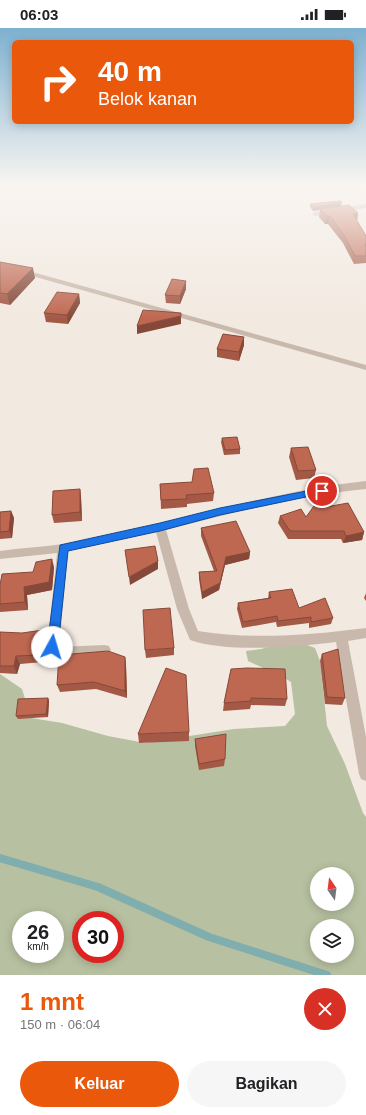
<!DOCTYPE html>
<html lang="id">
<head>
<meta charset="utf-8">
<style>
	body { margin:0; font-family:Arial,sans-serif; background:#f6f6f6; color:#202124; height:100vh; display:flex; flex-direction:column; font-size:15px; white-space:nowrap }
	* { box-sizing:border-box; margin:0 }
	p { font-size:13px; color:#757577 }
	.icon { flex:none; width:22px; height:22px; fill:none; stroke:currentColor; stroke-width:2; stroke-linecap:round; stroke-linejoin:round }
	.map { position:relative; height:947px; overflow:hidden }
	.side { display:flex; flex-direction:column; background:#fff; flex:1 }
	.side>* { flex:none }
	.guide { position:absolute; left:12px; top:12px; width:342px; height:84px; border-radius:6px; box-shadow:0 2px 10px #0003; background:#ea580c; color:#fff; overflow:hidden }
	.needle { width:26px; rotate:346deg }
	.buttons { position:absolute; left:310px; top:839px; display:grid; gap:8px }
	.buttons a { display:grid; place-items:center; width:44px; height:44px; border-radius:50%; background:#fff; box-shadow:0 2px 10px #0003; font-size:20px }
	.speed { position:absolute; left:12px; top:883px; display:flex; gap:8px; font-size:20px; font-weight:700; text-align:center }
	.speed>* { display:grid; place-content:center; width:52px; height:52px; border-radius:50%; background:#fff; box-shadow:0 2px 10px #0003; line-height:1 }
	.speed small { font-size:10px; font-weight:400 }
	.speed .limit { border:6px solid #d22; background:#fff; color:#111 }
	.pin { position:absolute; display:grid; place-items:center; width:34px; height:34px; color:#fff; margin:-17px; border:2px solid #fff; border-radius:50%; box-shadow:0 1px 4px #0007 }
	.me { position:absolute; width:44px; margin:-22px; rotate:6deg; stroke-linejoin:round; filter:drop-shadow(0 0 3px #0008) }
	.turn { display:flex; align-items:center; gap:14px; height:84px; padding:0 20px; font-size:18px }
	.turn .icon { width:52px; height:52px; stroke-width:2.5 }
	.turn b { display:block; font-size:28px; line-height:34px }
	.round { display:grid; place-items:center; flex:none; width:42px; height:42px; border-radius:21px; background:#f6f6f6 }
	.head { display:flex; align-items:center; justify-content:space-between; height:68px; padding:0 20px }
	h1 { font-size:24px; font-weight:600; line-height:30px; color:#ea580c }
	.button { display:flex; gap:8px; margin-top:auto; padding:8px 20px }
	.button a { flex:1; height:46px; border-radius:24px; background:#ea580c; color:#fff; font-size:16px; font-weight:600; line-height:46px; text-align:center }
	.button a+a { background:#f6f6f6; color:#202124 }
	.status { display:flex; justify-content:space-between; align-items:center; height:28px; padding:0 20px; background:#fff; direction:ltr }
	.status svg { height:11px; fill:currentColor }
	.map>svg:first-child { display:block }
	.green { fill:#b7c0a0; fill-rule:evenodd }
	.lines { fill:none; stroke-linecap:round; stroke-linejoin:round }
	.stream { stroke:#80adad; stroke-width:8 }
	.minor { fill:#c9b9ac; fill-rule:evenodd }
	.wall { fill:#a45946 }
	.shaded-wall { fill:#864939 }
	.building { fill:#bf6851; stroke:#864939 }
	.route { fill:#1a73e8; stroke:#114b97 }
</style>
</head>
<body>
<div class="status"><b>06:03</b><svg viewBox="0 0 49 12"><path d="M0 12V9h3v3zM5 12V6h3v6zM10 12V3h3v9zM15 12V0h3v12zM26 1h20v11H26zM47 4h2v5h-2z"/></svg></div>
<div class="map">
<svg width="366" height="947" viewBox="0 0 366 947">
	<rect width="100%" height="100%" fill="#f2e9e0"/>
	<!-- green -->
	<path class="green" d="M 294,612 L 315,620 L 320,633 L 327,698 L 345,736 L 363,785 L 366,789 L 366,947 L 0,947 L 0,646 L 22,661 L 31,690 L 62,695 L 108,708 L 145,715 L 234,701 L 285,698 L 295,686 L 291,654 L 283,649 L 248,633 L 246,623 L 261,621 ZM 317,846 L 347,846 L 347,876 L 317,876 ZM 21,892 L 55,892 L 55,926 L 21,926 ZM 81,892 L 115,892 L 115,926 L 81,926 ZM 317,898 L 347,898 L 347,928 L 317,928 Z"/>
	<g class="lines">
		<!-- stream -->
		<path class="stream" d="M 0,830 L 98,859 L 209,909 L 327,947"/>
		<!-- minor -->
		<g class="minor">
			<path d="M 366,176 L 366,180 L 315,188 L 312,186 L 315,184 Z"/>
			<path d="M 0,235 L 366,337 L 366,342 L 0,239 Z"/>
			<path d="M 366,453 L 366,461 C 299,467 232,485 166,502 L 189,581 L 198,603 C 254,612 310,607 366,600 L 366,610 L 348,613 L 366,709 L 366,753 L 361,751 L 359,746 L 336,614 C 297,619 227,625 190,612 L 177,581 L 156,504 L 68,523 L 59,619 L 105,617 L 109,618 L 111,622 L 109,626 L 105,627 L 59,632 L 49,626 L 47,622 L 57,525 L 0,531 L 0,523 C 21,520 42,519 63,516 C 165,499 263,464 366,453 Z"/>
		</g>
	</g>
	<!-- wall -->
	<g class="wall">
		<path d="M 310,176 L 341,178 L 358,185 L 357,193 L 366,208 L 366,235 L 354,236 L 343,215 L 328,196 L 325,196 L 319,189 L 320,182 L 313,183 L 310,179 Z"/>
		<path d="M 0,234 L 35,250 L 10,277 L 0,275 Z"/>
		<path d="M 186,261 L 180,276 L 166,275 L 165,267 Z"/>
		<path d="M 79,266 L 80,275 L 68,296 L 46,294 L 44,285 Z"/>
		<path d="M 244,309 L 244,317 L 239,333 L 217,329 L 217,321 Z"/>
		<path d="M 222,410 L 240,421 L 240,426 L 224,427 L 221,414 Z"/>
		<path d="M 291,420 L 316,442 L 314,450 L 296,452 L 289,429 Z"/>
		<path d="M 160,456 L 214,465 L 213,473 L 187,476 L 187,479 L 161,481 Z"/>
		<path d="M 80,461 L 81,469 L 82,493 L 54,495 L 52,487 Z"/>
		<path d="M 326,479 L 364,504 L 362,512 L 343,515 L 341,511 L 288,511 L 278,495 L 280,488 L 306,489 Z"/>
		<path d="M 11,483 L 14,490 L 12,510 L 0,511 L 0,484 Z"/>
		<path d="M 201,500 L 250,524 L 249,531 L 225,537 L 219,562 L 202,571 L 199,551 L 199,544 L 214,543 L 201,508 Z"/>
		<path d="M 54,539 L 52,562 L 27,567 L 28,582 L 0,584 L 0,557 L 33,544 Z"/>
		<path d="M 269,564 L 299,580 L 333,590 L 331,596 L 309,600 L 309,595 L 277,599 L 276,594 L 242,600 L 237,581 L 238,575 L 268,570 Z"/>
		<path d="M 366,565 L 366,573 L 364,570 Z"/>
		<path d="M 0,604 L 45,609 L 43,634 L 20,636 L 17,646 L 0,645 Z"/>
		<path d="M 174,620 L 174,627 L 146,630 L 145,622 Z"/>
		<path d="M 322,626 L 345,670 L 342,677 L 325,676 L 320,633 Z"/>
		<path d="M 125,629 L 126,637 L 127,670 L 96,661 L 60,664 L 57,657 Z"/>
		<path d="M 231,641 L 287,671 L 285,678 L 251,677 L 250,681 L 223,683 L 224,675 Z"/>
		<path d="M 48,670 L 49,673 L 48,689 L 18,691 L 16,688 Z"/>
		<path d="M 189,704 L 189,713 L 139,715 L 138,706 Z"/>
		<path d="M 195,711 L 225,731 L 224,738 L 199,742 L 195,718 Z"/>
	</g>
	<!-- shaded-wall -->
	<g class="shaded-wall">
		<path d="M 342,174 L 341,178 L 313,183 L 314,179 Z"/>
		<path d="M 358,185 L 357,193 L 353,186 Z"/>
		<path d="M 327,188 L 330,188 L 328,196 L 325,196 Z"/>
		<path d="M 33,240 L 35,250 L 10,277 L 7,266 Z"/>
		<path d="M 186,253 L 186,261 L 180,276 L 180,268 Z"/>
		<path d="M 79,266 L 80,275 L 68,296 L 67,287 Z"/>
		<path d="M 181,288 L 181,296 L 137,306 L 137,298 Z"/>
		<path d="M 244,309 L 244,317 L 239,333 L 239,324 Z"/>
		<path d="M 80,461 L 81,469 L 82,493 L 80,484 Z"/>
		<path d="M 11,483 L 14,490 L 12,510 L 9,503 Z"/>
		<path d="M 364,504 L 362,512 L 343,515 L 346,508 Z"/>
		<path d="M 250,524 L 249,531 L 225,537 L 219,562 L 202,571 L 202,564 L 220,555 L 226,529 Z"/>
		<path d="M 52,531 L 54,539 L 52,562 L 27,567 L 28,582 L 25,574 L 24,559 Z"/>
		<path d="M 158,533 L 158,541 L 130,557 L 129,549 Z"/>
		<path d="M 43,602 L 45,609 L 43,634 L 41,627 Z"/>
		<path d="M 16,628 L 20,636 L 17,646 L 14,638 Z"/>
		<path d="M 125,629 L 126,637 L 127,670 L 125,663 Z"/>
		<path d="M 48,670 L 49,673 L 48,689 L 46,686 Z"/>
	</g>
	<!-- building -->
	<g class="building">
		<path d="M 340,173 L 342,174 L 314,179 L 310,176 Z"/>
		<path d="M 349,177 L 358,185 L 353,186 L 366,208 L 366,216 L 365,216 L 366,219 L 366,228 L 355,228 L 344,207 L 330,188 L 327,188 L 320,181 Z"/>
		<path d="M 0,234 L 33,240 L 7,266 L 0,265 Z"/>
		<path d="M 172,251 L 186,253 L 180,268 L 165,267 Z"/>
		<path d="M 57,264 L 79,266 L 67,287 L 44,285 Z"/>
		<path d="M 143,282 L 181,285 L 181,288 L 137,298 Z"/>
		<path d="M 223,306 L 244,309 L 239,324 L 217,321 Z"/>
		<path d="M 237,409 L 240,421 L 225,422 L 222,410 Z"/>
		<path d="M 308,419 L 316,442 L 298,443 L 291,420 Z"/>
		<path d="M 208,440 L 214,465 L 186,467 L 187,471 L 161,472 L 160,456 L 192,454 L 194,441 Z"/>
		<path d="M 80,461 L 80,484 L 52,487 L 53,463 Z"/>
		<path d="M 348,475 L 364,504 L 346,508 L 344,503 L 290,503 L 280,488 L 301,481 L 306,489 L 314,478 L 325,477 L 326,479 Z"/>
		<path d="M 11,483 L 9,503 L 0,504 L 0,484 Z"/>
		<path d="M 236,493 L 250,524 L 226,529 L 220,555 L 202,564 L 199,544 L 217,543 L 201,500 Z"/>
		<path d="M 155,518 L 158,533 L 129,549 L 125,522 Z"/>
		<path d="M 52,531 L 49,554 L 24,559 L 25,574 L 0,576 L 0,557 L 2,546 L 33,544 L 36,534 Z"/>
		<path d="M 292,561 L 299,580 L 325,570 L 333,590 L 311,594 L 311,589 L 278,593 L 277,588 L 243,594 L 238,575 L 271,570 L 269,564 Z"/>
		<path d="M 170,580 L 174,620 L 145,622 L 143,582 Z"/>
		<path d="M 43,602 L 41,627 L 16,628 L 14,638 L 0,638 L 0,604 L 22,605 Z"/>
		<path d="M 338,621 L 345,670 L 327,669 L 322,626 Z"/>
		<path d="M 108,623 L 125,629 L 125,663 L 94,654 L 57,657 L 59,627 Z"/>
		<path d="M 166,640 L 186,647 L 189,704 L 138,706 Z"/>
		<path d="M 247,640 L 285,641 L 287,671 L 251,670 L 251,673 L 224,675 L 231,641 Z"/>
		<path d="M 48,670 L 46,686 L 16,688 L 18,671 Z"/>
		<path d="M 226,706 L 225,731 L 199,736 L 195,711 Z"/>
	</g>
	<!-- sky -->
	<linearGradient id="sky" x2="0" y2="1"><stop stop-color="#7eb1d0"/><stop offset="0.54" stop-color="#f9f5f1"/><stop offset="1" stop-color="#f9f5f1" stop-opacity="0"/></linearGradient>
	<rect width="366" height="291" fill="url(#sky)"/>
	<!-- route -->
	<path class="route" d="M 322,460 L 325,461 L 326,463 L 325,465 L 220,487 L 160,503 L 68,523 L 58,619 L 56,622 L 52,624 L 49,622 L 47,619 L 60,517 L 160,495 L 220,480 Z"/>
</svg>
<div class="buttons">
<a><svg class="needle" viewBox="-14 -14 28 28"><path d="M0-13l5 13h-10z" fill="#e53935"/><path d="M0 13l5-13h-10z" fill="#757577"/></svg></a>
<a><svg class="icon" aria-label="layers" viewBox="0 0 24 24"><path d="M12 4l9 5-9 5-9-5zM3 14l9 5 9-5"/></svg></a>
</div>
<div class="speed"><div>26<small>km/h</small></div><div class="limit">30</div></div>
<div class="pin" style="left:322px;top:463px;background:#d93025"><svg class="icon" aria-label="arrive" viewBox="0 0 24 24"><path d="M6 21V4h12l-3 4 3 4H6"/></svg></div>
<svg class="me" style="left:52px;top:619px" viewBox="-20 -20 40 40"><circle r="19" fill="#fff"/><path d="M0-13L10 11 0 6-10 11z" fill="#1a73e8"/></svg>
<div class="guide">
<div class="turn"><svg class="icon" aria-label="right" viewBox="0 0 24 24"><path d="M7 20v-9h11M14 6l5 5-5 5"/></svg><div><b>40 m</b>Belok kanan</div></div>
</div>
</div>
<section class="side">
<div class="head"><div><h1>1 mnt</h1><p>150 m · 06:04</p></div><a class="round" style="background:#d93025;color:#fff"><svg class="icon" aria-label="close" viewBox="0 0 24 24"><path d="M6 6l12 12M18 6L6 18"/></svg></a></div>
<div class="button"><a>Keluar</a><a>Bagikan</a></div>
</section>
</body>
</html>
